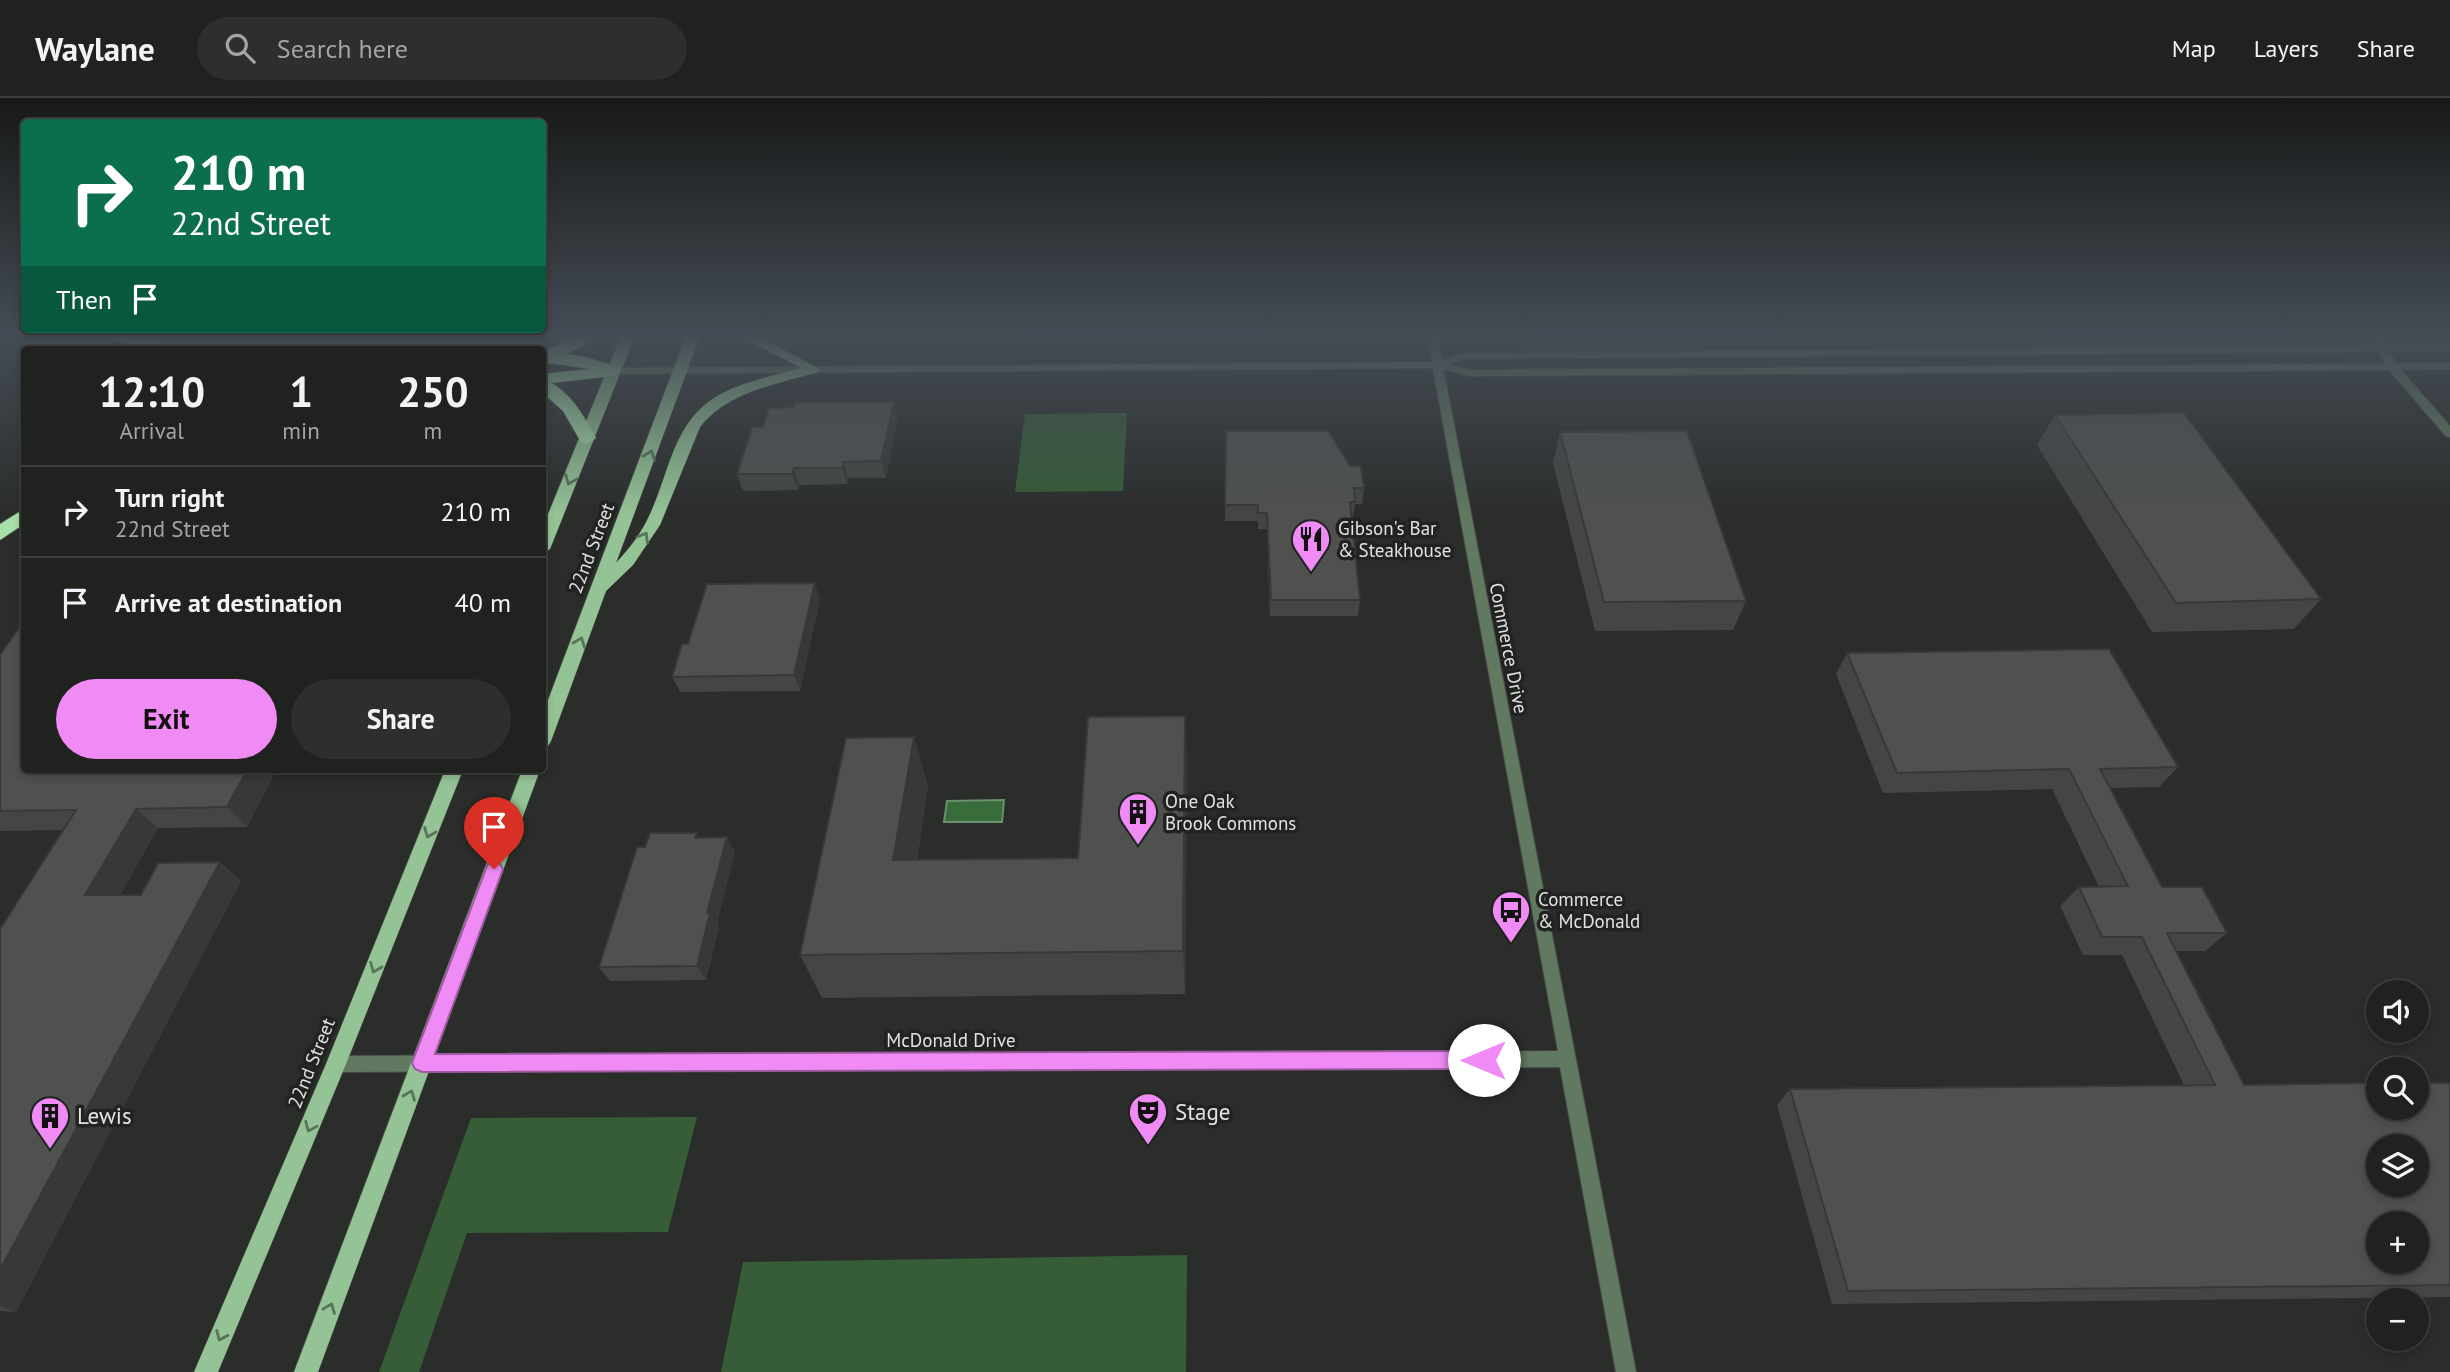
<!DOCTYPE html>
<html lang="en">
<head>
<meta charset="utf-8">
<style>
	body { margin:0; font-family:"PT Sans",sans-serif; background:#2d2f2d; color:#f1f3f6; height:100vh; display:flex; flex-direction:column; font-size:26px; white-space:nowrap }
	* { box-sizing:border-box; margin:0 }
	p { font-size:23px; color:#a2a4a5 }
	.icon { flex:none; width:38px; height:38px; fill:none; stroke:currentColor; stroke-width:2; stroke-linecap:round; stroke-linejoin:round }
	.map { position:relative; flex:1; overflow:hidden }
	.drawer { position:absolute; left:21px; top:248px; width:525px; height:427px; display:flex; flex-direction:column; background:#202220; border-radius:7px; box-shadow:0 4px 10px #0003,0 0 0 2px #3d3f3e }
	.drawer>* { flex:none }
	.banner { position:absolute; left:21px; top:21px; width:525px; height:214px; border-radius:7px; box-shadow:0 4px 10px #0003,0 0 0 2px #3d3f3e; background:#0b6e4f; color:#fff; overflow:hidden }
	.tools { position:absolute; left:2366px; top:882px; display:grid; gap:14px }
	.tools a { display:grid; place-items:center; width:63px; height:63px; border-radius:50%; background:#202220; box-shadow:0 4px 10px #0003,0 0 0 2px #3d3f3e; font-size:35px }
	.pin { position:absolute; display:grid; place-items:center; width:60px; height:60px; color:#fff; margin:-72px -30px; border-radius:50% 50% 50% 0; rotate:-45deg; box-shadow:0 0 7px #0007 }
	.pin .icon { rotate:45deg }
	.me { position:absolute; width:77px; margin:-38px; rotate:270deg; stroke-linejoin:round; filter:drop-shadow(0 0 5px #0008) }
	.turn { display:flex; align-items:center; gap:24px; height:147px; padding:0 35px; font-size:32px }
	.turn .icon { width:91px; height:91px; stroke-width:2.5 }
	.turn b { display:block; font-size:49px; line-height:60px }
	.then { display:flex; align-items:center; height:66px; padding:0 35px; background:#0003; gap:14px; font-size:26px }
	.eta { display:flex; justify-content:space-evenly; align-items:center; height:119px; text-align:center }
	.eta b { font-size:42px; font-weight:700; line-height:49px }
	.button { display:flex; gap:14px; margin-top:auto; padding:14px 35px }
	.button a { flex:1; height:80px; border-radius:42px; background:#f08bf5; color:#111; font-size:28px; font-weight:700; line-height:80px; text-align:center }
	.button a+a { background:#2d2f2d; color:#f1f3f6 }
	ul { padding:0; list-style:none }
	li { display:flex; align-items:center; gap:21px; height:91px; padding:0 35px; border-top:2px solid #3d3f3e }
	li div { flex:1 }
	li b { display:block; font-size:26px }
	li em { font-style:normal }
	header { display:flex; align-items:center; gap:42px; box-sizing:border-box; height:98px; padding:0 35px; background:#202220; border-bottom:2px solid #3d3f3e }
	header strong { font-size:33px }
	nav { display:flex; gap:38px; margin-inline-start:auto; font-size:24px }
	.search { width:490px; height:63px; background:#2d2f2d; display:flex; align-items:center; gap:18px; box-sizing:border-box; padding:0 24px; border-radius:38px; color:#a2a4a5; font-size:26px }
	.map>svg:first-child { display:block }
	.green { fill:#365c38 }
	.water { fill:#386d3b; stroke:#6b906d; stroke-width:2 }
	.lines { fill:none; stroke-linecap:round; stroke-linejoin:round }
	.minor-casing { stroke:#484a48; stroke-width:2 }
	.tertiary-casing { stroke:#484a48; stroke-width:2 }
	.primary-casing { stroke:#484a48; stroke-width:1 }
	.motorway-casing { stroke:#484a48; stroke-width:2 }
	.minor { fill:#617861; fill-rule:evenodd }
	.tertiary { fill:#617861; fill-rule:evenodd }
	.primary { fill:#94c395; fill-rule:evenodd }
	.motorway { fill:#a7e0a9; fill-rule:evenodd }
	.wall { fill:#444644 }
	.shaded-wall { fill:#373937 }
	.building { fill:#4f514f; stroke:#373937; stroke-width:2; fill-rule:evenodd }
	.oneway { stroke:#5a735b }
	.route { fill:#f08bf5; stroke:#9c5a9f; stroke-width:2 }
	.labels { text-anchor:middle; stroke-width:7; stroke-linejoin:round; paint-order:stroke }
	.poi-label { font-size:19px; fill:#e1e3e1; stroke:#212321; text-anchor:start }
	.street-label { font-size:19px; fill:#e1e3e1; stroke:#212321 }
	.near-poi-label { font-size:23px; fill:#e1e3e1; stroke:#212321; text-anchor:start }
</style>
</head>
<body>
<header>
<strong>Waylane</strong>
<div class="search"><svg class="icon" aria-label="search" viewBox="0 0 24 24"><circle cx="10" cy="10" r="6"/><path d="M15 15l6 6"/></svg>Search here</div>
<nav><a>Map</a><a>Layers</a><a>Share</a></nav>
</header>
<div class="map">
<svg width="2450" height="1274" viewBox="0 0 2450 1274">
	<rect width="100%" height="100%" fill="#2b2d2b"/>
	<!-- green -->
	<g class="green">
		<path d="M 1127,315 L 1123,393 L 1015,394 L 1025,316 Z"/>
		<path d="M 697,1019 L 668,1134 L 467,1135 L 419,1274 L 379,1274 L 471,1020 Z"/>
		<path d="M 1187,1157 L 1186,1274 L 721,1274 L 743,1164 Z"/>
	</g>
	<!-- water -->
	<path class="water" d="M 1004,702 L 1002,724 L 944,724 L 947,703 Z"/>
	<g class="lines">
		<!-- minor casing -->
		<g class="minor-casing">
			<g id="minor">
				<path d="M 1427,238 L 1437,238 L 1636,1274 L 1616,1274 L 1560,969 L 336,974 L 330,972 L 328,966 L 330,960 L 336,958 L 1558,953 Z"/>
				<path d="M 2369,238 L 2380,238 L 2398,269 L 2397,271 L 2389,271 Z"/>
			</g>
		</g>
		<!-- tertiary casing -->
		<g class="tertiary-casing">
			<path id="tertiary" d="M 2450,247 L 2450,253 L 1465,261 L 1450,267 L 1470,272 L 2450,265 L 2450,271 L 2401,272 L 2450,328 L 2450,339 L 2446,338 L 2389,272 L 1470,278 L 1437,270 L 613,276 L 607,273 L 613,270 L 1437,264 L 1464,255 Z"/>
		</g>
		<!-- primary casing -->
		<g class="primary-casing">
			<g id="primary">
				<path d="M 621,238 L 635,238 L 550,451 L 542,456 L 542,431 Z"/>
				<path d="M 686,238 L 700,238 L 616,465 C 630,450 642,434 650,416 C 669,376 673,326 714,300 C 740,284 772,278 801,270 L 739,238 L 757,238 L 820,271 L 818,274 C 775,287 729,293 700,329 L 660,427 L 633,467 L 606,493 L 551,643 L 548,648 L 542,650 L 542,618 Z"/>
				<path d="M 445,672 L 463,672 L 346,966 L 218,1274 L 194,1274 L 326,966 Z"/>
				<path d="M 522,672 L 540,672 L 318,1274 L 294,1274 Z"/>
			</g>
		</g>
		<!-- motorway casing -->
		<g class="motorway-casing">
			<g id="motorway">
				<path d="M 110,238 L 137,238 L 174,248 L 176,252 L 150,252 L 112,241 Z"/>
				<path d="M 580,238 L 602,238 L 566,256 L 582,258 L 619,269 L 621,273 L 613,278 L 551,285 C 573,297 584,319 596,340 L 587,346 L 581,344 L 563,313 L 542,294 L 542,276 L 589,271 L 542,264 L 542,254 Z"/>
				<path d="M 24,411 L 24,426 L 0,442 L 0,426 Z"/>
			</g>
		</g>
		<!-- minor -->
		<use href="#minor" class="minor"/>
		<!-- tertiary -->
		<use href="#tertiary" class="tertiary"/>
		<!-- primary -->
		<use href="#primary" class="primary"/>
		<!-- motorway -->
		<use href="#motorway" class="motorway"/>
	</g>
	<!-- wall -->
	<g class="wall">
		<path d="M 2055,317 L 2321,501 L 2294,531 L 2152,534 L 2037,347 Z"/>
		<path d="M 898,320 L 886,380 L 848,380 L 847,386 L 799,387 L 798,392 L 743,393 L 737,376 Z"/>
		<path d="M 1226,333 L 1364,390 L 1362,406 L 1355,406 L 1353,420 L 1351,420 L 1360,502 L 1358,518 L 1270,518 L 1267,431 L 1258,431 L 1258,423 L 1225,423 Z"/>
		<path d="M 1560,334 L 1746,503 L 1733,532 L 1595,533 L 1553,365 Z"/>
		<path d="M 820,501 L 800,593 L 680,594 L 672,579 L 688,546 Z"/>
		<path d="M 1847,555 L 2178,669 L 2159,689 L 2111,690 L 2162,789 L 2227,835 L 2205,853 L 2176,853 L 2244,987 L 2450,985 L 2450,1199 L 1832,1206 L 1777,1007 L 1790,991 L 2184,987 L 2122,857 L 2083,857 L 2060,808 L 2079,789 L 2099,789 L 2052,691 L 1883,695 L 1836,576 Z"/>
		<path d="M 0,557 L 24,672 L 276,672 L 247,729 L 158,730 L 120,797 L 141,797 L 220,764 L 241,783 L 16,1214 L 0,1213 L 0,831 L 63,732 L 0,733 Z"/>
		<path d="M 1185,618 L 1187,667 L 1185,896 L 822,900 L 800,857 L 914,639 L 928,688 L 917,762 L 1078,760 Z"/>
		<path d="M 699,740 L 735,754 L 717,825 L 719,829 L 706,882 L 610,883 L 599,869 L 645,749 Z"/>
	</g>
	<!-- shaded-wall -->
	<g class="shaded-wall">
		<path d="M 894,304 L 898,320 L 886,380 L 881,363 Z"/>
		<path d="M 844,364 L 848,380 L 847,386 L 842,370 Z"/>
		<path d="M 794,370 L 799,387 L 798,392 L 792,376 Z"/>
		<path d="M 815,485 L 820,501 L 800,593 L 794,577 Z"/>
		<path d="M 1185,618 L 1187,667 L 1185,896 L 1183,853 Z"/>
		<path d="M 914,639 L 928,688 L 910,807 L 893,762 Z"/>
		<path d="M 247,672 L 276,672 L 247,729 L 227,709 Z"/>
		<path d="M 136,711 L 158,730 L 109,816 L 85,797 Z"/>
		<path d="M 727,739 L 735,754 L 717,825 L 719,829 L 706,882 L 697,868 L 707,815 Z"/>
		<path d="M 220,764 L 241,783 L 16,1214 L 0,1208 L 0,1172 Z"/>
	</g>
	<!-- building -->
	<g class="building">
		<path d="M 894,304 L 881,363 L 844,364 L 842,370 L 794,370 L 792,376 L 737,376 L 752,329 L 763,329 L 769,310 L 794,309 L 795,305 Z"/>
		<path d="M 2184,315 L 2321,501 L 2176,505 L 2055,317 Z"/>
		<path d="M 1226,333 L 1328,333 L 1350,368 L 1361,368 L 1364,390 L 1354,390 L 1355,404 L 1350,404 L 1360,502 L 1271,502 L 1267,415 L 1258,415 L 1258,407 L 1225,407 Z"/>
		<path d="M 1687,333 L 1746,503 L 1604,504 L 1560,334 Z"/>
		<path d="M 815,485 L 794,577 L 672,579 L 682,546 L 688,546 L 707,486 Z"/>
		<path d="M 24,523 L 24,672 L 247,672 L 227,709 L 136,711 L 85,797 L 141,797 L 158,765 L 220,764 L 0,1172 L 0,831 L 76,712 L 0,713 L 0,557 Z"/>
		<path d="M 2109,551 L 2178,669 L 2100,671 L 2162,789 L 2202,789 L 2227,835 L 2167,835 L 2244,987 L 2378,985 L 2378,1010 L 2417,1010 L 2417,985 L 2450,985 L 2450,1187 L 1848,1193 L 1790,991 L 2215,987 L 2142,839 L 2102,839 L 2079,789 L 2128,788 L 2069,671 L 1897,675 L 1847,555 ZM 2378,1048 L 2417,1048 L 2417,1087 L 2378,1087 ZM 2378,1125 L 2417,1125 L 2417,1164 L 2378,1164 Z"/>
		<path d="M 1185,618 L 1183,853 L 800,857 L 846,640 L 914,639 L 893,762 L 1078,760 L 1088,619 Z"/>
		<path d="M 650,735 L 697,735 L 695,740 L 727,739 L 707,815 L 710,815 L 697,868 L 599,869 L 637,749 L 645,749 Z"/>
	</g>
	<!-- one-way arrows -->
	<defs><path id="oneway-chevron" d="M-2-3.5L2.5 0L-2 3.5" fill="none" stroke-width="1.6" stroke-linecap="round" stroke-linejoin="round" transform="scale(1.75)"/></defs>
	<g class="oneway">
		<use href="#oneway-chevron" transform="translate(650 357) rotate(-70)"/>
		<use href="#oneway-chevron" transform="translate(570 382) rotate(112)"/>
		<use href="#oneway-chevron" transform="translate(644 439) rotate(-60)"/>
		<use href="#oneway-chevron" transform="translate(580 544) rotate(-69)"/>
		<use href="#oneway-chevron" transform="translate(429 735) rotate(112)"/>
		<use href="#oneway-chevron" transform="translate(375 870) rotate(112)"/>
		<use href="#oneway-chevron" transform="translate(410 997) rotate(-69)"/>
		<use href="#oneway-chevron" transform="translate(310 1029) rotate(113)"/>
		<use href="#oneway-chevron" transform="translate(330 1210) rotate(-69)"/>
		<use href="#oneway-chevron" transform="translate(221 1238) rotate(113)"/>
	</g>
	<!-- sky -->
	<linearGradient id="sky" x2="0" y2="1"><stop stop-color="#181918"/><stop offset="0.57" stop-color="#444c55"/><stop offset="1" stop-color="#444c55" stop-opacity="0"/></linearGradient>
	<rect width="2450" height="417" fill="url(#sky)"/>
	<!-- route -->
	<path class="route" d="M 494,764 L 500,766 L 503,771 L 435,956 L 1484,953 L 1491,955 L 1494,962 L 1491,968 L 1484,971 L 422,974 L 415,971 L 412,965 L 486,771 L 488,766 Z"/>
	<!-- icons -->
	<defs>
		<g id="restaurant-pin" transform="scale(2.0125)"><path d="M0 17L-7.5 6A9.5 9.5 0 1 1 7.5 6Z" fill="#f08bf5" stroke="#212321"/><path d="M-5-6h1v4h1v-4h1v4h1v-4h1v5L-1.5 .5V6h-2V.5L-5-1ZM5-6V6H3V1.5H1.5Q1.5-4 5-6Z" fill="#111"/></g>
		<g id="building-pin" transform="scale(2.0125)"><path d="M0 17L-7.5 6A9.5 9.5 0 1 1 7.5 6Z" fill="#f08bf5" stroke="#212321"/><path d="M-4-6H4V6H1V3H-1V6H-4ZM-2.5-4.3h1.7v1.8h-1.7ZM.8-4.3h1.7v1.8H.8ZM-2.5-1h1.7V.8h-1.7ZM.8-1h1.7V.8H.8Z" fill="#111"/></g>
		<g id="bus-pin" transform="scale(2.0125)"><path d="M0 17L-7.5 6A9.5 9.5 0 1 1 7.5 6Z" fill="#f08bf5" stroke="#212321"/><path d="M-5-6H5V4H4V6H2V4H-2V6H-4V4H-5ZM-3.5-4V0h7V-4ZM-3.5 1.2v1.5H-2V1.2ZM2 1.2v1.5H3.5V1.2Z" fill="#111"/></g>
		<g id="theatre-pin" transform="scale(2.0125)"><path d="M0 17L-7.5 6A9.5 9.5 0 1 1 7.5 6Z" fill="#f08bf5" stroke="#212321"/><path d="M-5-5.5Q0-4 5-5.5V0Q5 5 0 6Q-5 5-5 0ZM-3.3-2.5H-1v1.5H-3.3ZM1-2.5H3.3v1.5H1ZM-2.8 1Q0 5.5 2.8 1Z" fill="#111"/></g>
	</defs>
	<g fill-rule="evenodd">
		<use href="#restaurant-pin" x="1311" y="441"/>
		<use href="#building-pin" x="1138" y="714"/>
		<use href="#bus-pin" x="1511" y="812"/>
		<use href="#theatre-pin" x="1148" y="1014"/>
		<use href="#building-pin" x="50" y="1018"/>
	</g>
	<g class="labels">
		<!-- poi labels -->
		<g class="poi-label">
			<text x="1338" y="437">Gibson's Bar<tspan x="1338" dy="22">&amp; Steakhouse</tspan></text>
			<text x="1165" y="710">One Oak<tspan x="1165" dy="22">Brook Commons</tspan></text>
			<text x="1538" y="808">Commerce<tspan x="1538" dy="22">&amp; McDonald</tspan></text>
		</g>
		<!-- street labels -->
		<g class="street-label">
			<text transform="translate(591 450) rotate(-69)" y="7">22nd Street</text>
			<text transform="translate(1509 550) rotate(79)" y="7">Commerce Drive</text>
			<text x="951" y="949">McDonald Drive</text>
			<text transform="translate(311 965) rotate(-68)" y="7">22nd Street</text>
		</g>
		<!-- near-poi labels -->
		<g class="near-poi-label">
			<text x="1175" y="1022">Stage</text>
			<text x="77" y="1026">Lewis</text>
		</g>
	</g>
</svg>
<div class="tools">
<a><svg class="icon" aria-label="sound" viewBox="0 0 24 24"><path d="M4 9h4l5-4v14l-5-4H4zM17 9q2 3 0 6"/></svg></a>
<a><svg class="icon" aria-label="search" viewBox="0 0 24 24"><circle cx="10" cy="10" r="6"/><path d="M15 15l6 6"/></svg></a>
<a><svg class="icon" aria-label="layers" viewBox="0 0 24 24"><path d="M12 4l9 5-9 5-9-5zM3 14l9 5 9-5"/></svg></a>
<a>+</a>
<a>−</a>
</div>
<div class="pin" style="left:494px;top:771px;background:#d93025"><svg class="icon" aria-label="arrive" viewBox="0 0 24 24"><path d="M6 21V4h12l-3 4 3 4H6"/></svg></div>
<svg class="me" style="left:1484px;top:962px" viewBox="-20 -20 40 40"><circle r="19" fill="#fff"/><path d="M0-13L10 11 0 6-10 11z" fill="#f08bf5"/></svg>
<div class="banner">
<div class="turn"><svg class="icon" aria-label="right" viewBox="0 0 24 24"><path d="M7 20v-9h11M14 6l5 5-5 5"/></svg><div><b>210 m</b>22nd Street</div></div>
<div class="then">Then<svg class="icon" aria-label="arrive" viewBox="0 0 24 24"><path d="M6 21V4h12l-3 4 3 4H6"/></svg></div>
</div>
<section class="drawer">
<div class="eta">
<div><b>12:10</b><p>Arrival</p></div>
<div><b>1</b><p>min</p></div>
<div><b>250</b><p>m</p></div>
</div>
<ul>
<li><svg class="icon" aria-label="right" viewBox="0 0 24 24"><path d="M7 20v-9h11M14 6l5 5-5 5"/></svg><div><b>Turn right</b><p>22nd Street</p></div><em>210 m</em></li>
<li><svg class="icon" aria-label="arrive" viewBox="0 0 24 24"><path d="M6 21V4h12l-3 4 3 4H6"/></svg><div><b>Arrive at destination</b></div><em>40 m</em></li>
</ul>
<div class="button"><a>Exit</a><a>Share</a></div>
</section>
</div>
</body>
</html>
